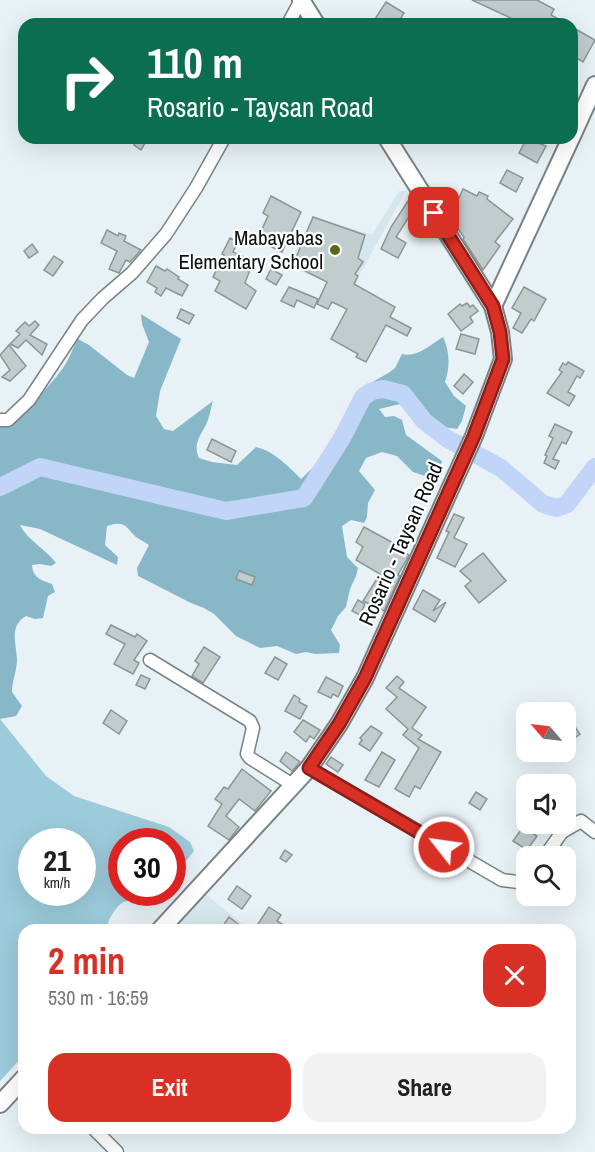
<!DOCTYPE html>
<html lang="en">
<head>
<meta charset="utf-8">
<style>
	body { margin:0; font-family:"Archivo Narrow",sans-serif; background:#f2f2f2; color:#202124; height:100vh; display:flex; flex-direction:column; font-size:22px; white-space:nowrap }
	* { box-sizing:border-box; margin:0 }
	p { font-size:20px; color:#757577 }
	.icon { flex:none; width:33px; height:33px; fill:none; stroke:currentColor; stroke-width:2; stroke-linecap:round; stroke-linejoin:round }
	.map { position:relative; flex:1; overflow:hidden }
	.details { position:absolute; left:18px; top:924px; width:558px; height:210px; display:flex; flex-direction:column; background:#fff; border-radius:18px; box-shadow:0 6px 24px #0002 }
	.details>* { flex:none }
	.guide { position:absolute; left:18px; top:18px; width:560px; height:126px; border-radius:18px; box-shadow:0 6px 24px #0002; background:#0b6e4f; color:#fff; overflow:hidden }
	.needle { width:39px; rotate:298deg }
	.fabs { position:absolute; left:516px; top:702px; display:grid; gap:12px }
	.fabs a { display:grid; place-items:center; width:60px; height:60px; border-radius:12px; background:#fff; box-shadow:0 6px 24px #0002; font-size:30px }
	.speed { position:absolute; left:18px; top:828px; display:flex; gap:12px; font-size:30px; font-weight:700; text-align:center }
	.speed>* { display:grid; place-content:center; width:78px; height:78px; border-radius:50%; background:#fff; box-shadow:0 6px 24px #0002; line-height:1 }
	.speed small { font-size:15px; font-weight:400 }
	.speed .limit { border:9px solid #d22; background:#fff; color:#111 }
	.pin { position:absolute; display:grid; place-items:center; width:51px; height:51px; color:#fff; margin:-26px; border-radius:12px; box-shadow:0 3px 9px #0006 }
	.me { position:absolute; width:66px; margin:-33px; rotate:300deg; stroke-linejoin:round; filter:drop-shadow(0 0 4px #0008) }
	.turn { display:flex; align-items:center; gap:21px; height:126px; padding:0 30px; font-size:27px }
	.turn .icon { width:78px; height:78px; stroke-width:2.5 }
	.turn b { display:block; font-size:42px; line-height:51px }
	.round { display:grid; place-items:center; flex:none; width:63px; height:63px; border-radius:18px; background:#f2f2f2 }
	.head { display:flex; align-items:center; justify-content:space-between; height:102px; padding:0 30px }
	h1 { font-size:36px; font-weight:700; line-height:45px; color:#d93025 }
	.button { display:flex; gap:12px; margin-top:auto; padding:12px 30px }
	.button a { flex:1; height:69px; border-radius:18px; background:#d93025; color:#fff; font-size:24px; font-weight:700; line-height:69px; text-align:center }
	.button a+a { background:#f2f2f2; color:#202124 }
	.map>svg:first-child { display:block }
	.built { fill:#d5e7ed }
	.green { fill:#9ccbdb; fill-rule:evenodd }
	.forest { fill:#88b7c7 }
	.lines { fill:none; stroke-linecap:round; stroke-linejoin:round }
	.river { stroke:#c1d5f9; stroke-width:18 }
	.building { fill:#c1cccd; stroke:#8c9596; stroke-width:1.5 }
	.street-casing { stroke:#798285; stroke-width:15 }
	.secondary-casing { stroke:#798285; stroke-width:20 }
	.street { stroke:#fff; stroke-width:12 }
	.secondary { stroke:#fff; stroke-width:16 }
	.route-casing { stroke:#8d1f18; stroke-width:15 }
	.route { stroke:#d93025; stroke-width:10 }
	.poi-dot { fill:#576915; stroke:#fff; stroke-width:2 }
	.labels { text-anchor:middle; stroke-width:4.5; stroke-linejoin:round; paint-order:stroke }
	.poi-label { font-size:21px; fill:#0a0d0e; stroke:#fff; text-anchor:end }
	.street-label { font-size:21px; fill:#0a0d0e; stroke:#fff }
</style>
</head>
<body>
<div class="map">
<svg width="595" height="1152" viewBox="0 0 595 1152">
	<rect width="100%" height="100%" fill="#e8f2f6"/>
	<!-- built -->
	<g class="built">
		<path d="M 399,191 L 406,191 L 350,292 L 288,266 L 313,216 L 372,235 Z"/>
		<path d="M 204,893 L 250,930 L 170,930 Z"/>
	</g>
	<!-- green -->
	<path class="green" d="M 0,719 L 46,776 L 74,796 L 169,827 L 190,842 L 194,851 L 187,860 L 173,872 L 172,842 L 122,842 L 122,892 L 162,893 C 135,911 125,885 108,923 L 111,930 L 24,930 L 24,1055 L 0,1081 ZM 32,842 L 82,842 L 82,892 L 32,892 Z"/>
	<!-- forest -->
	<path class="forest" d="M 141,314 L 181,339 L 160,391 L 156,416 L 164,429 L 173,431 L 213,401 C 211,407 210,414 208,420 C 202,435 192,442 199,458 L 212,462 L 237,465 L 256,447 C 274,451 288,466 301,479 L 323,458 L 362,388 L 390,372 L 395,368 L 402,354 C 417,358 430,345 443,337 C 450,351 450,368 445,382 L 454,396 L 466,406 L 462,421 L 457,429 C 450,428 441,427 435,423 C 424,416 417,404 403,404 C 395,404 386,408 379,409 L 385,417 L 394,416 L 402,420 L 406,435 L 442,461 L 437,480 L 413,472 L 397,456 L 382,452 L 366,458 L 359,471 L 375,490 L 368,503 L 367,517 L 364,523 L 351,520 L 342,526 L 347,557 L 358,568 L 356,576 L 350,589 L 346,607 L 338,616 L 331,630 L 340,645 L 339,653 L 315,654 L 306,652 L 296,654 L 277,646 L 260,648 L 236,636 L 214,614 L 204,608 L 191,603 L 138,576 L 137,568 L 149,545 C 145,542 140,540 136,537 C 125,526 125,520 107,526 L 105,545 L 118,557 L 117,565 L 40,529 L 20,525 C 28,541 46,549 56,563 L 51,566 L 40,564 L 32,565 C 33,578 41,580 52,584 L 55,592 L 48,596 L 43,618 L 35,619 L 26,616 C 9,626 16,643 17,659 C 17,671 12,681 12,692 L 22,706 L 16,716 L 0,719 L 0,426 C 19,420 54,382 65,365 C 70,357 73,347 78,339 L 89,345 L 127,375 L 134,378 L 149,342 L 142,324 Z"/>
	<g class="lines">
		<!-- river -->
		<path class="river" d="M 0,487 L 40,467 L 226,511 L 304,498 L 342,438 L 363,397 L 372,391 L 383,389 L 403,394 L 424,421 L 446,438 L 501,468 L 543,504 L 557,508 L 567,504 L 595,467"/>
	</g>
	<!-- building -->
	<g class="building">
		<path d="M 472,0 L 537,0 L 554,9 L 551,15 L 567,24 L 513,24 L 515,20 Z"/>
		<path d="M 386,2 L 404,13 L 397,24 L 383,24 L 375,19 Z"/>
		<path d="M 572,27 L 595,40 L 583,62 L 572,55 Z"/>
		<path d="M 138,138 L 148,138 L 141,150 L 134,145 Z"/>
		<path d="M 527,138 L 546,146 L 537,163 L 519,153 Z"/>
		<path d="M 507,170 L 523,178 L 516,192 L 500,183 Z"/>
		<path d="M 463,189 L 477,196 L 479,192 L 488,196 L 487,199 L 513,219 L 495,242 L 500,246 L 483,270 L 463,239 L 464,237 L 452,221 L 456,214 L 440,203 L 448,191 L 459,198 Z"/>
		<path d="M 271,196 L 301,212 L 282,252 L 257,240 L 268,216 L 263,213 Z"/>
		<path d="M 408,201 L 416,206 L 396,237 L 406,243 L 398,258 L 381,249 L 391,227 Z"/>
		<path d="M 313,217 L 365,235 L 358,258 L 363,262 L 355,274 L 358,276 L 354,284 L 395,307 L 390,317 L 411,328 L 407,336 L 386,325 L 366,362 L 356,357 L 358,354 L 331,339 L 347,309 L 332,302 L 328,309 L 317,304 L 327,282 L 293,265 Z"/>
		<path d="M 107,230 L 118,236 L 119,233 L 126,236 L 124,241 L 141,250 L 130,262 L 126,260 L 119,273 L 109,269 L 117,251 L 101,243 Z"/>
		<path d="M 230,238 L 238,242 L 233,252 L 246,258 L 243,264 L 251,267 L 245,283 L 256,291 L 246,309 L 215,291 L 220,281 L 213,277 L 224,255 L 222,254 Z"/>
		<path d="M 32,244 L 38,252 L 29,258 L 24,251 Z"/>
		<path d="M 54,256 L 63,262 L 53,276 L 44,270 Z"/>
		<path d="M 156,266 L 165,271 L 167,269 L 179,277 L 178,279 L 188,285 L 182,296 L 166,288 L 161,296 L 155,292 L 157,288 L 147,282 Z"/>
		<path d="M 271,269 L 282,275 L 276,285 L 266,279 Z"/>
		<path d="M 289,287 L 318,299 L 314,308 L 297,300 L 294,307 L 281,301 Z"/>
		<path d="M 524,287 L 546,299 L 534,321 L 531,319 L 522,333 L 513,328 L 521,313 L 512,308 Z"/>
		<path d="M 467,303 L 470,307 L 473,305 L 478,311 L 470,317 L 473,322 L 461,331 L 448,314 L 460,304 L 462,306 Z"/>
		<path d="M 181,309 L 194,315 L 189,324 L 177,318 Z"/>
		<path d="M 35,321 L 39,325 L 30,335 L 47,344 L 42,355 L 26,340 L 18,348 L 10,344 L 20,334 L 16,331 L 25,322 L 29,326 Z"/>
		<path d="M 461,334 L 479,339 L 475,354 L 456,349 Z"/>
		<path d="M 9,345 L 26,366 L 10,381 L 2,377 L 10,370 L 0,355 Z"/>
		<path d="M 568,362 L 584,371 L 580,378 L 577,376 L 568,392 L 575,396 L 569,406 L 547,393 L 562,372 L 559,370 L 563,363 L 566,365 Z"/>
		<path d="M 464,374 L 473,382 L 463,394 L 454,386 Z"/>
		<path d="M 555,424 L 572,432 L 566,444 L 562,442 L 553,459 L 559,461 L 555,469 L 544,463 L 547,456 L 545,455 L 553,438 L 549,436 Z"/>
		<path d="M 212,439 L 236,451 L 231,462 L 207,450 Z"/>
		<path d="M 454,514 L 464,518 L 454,538 L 467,544 L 455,567 L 437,558 L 449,532 L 446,531 Z"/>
		<path d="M 364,527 L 397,545 L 395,547 L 409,555 L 398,575 L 400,576 L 384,611 L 363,601 L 380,574 L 356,560 L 363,547 L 356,542 Z"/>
		<path d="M 483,553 L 506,581 L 479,603 L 465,586 L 471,581 L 460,571 Z"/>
		<path d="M 239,571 L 255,577 L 252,585 L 236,579 Z"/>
		<path d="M 423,590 L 440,600 L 433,611 L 446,602 L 435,622 L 413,609 Z"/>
		<path d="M 358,600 L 365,604 L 360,615 L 352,611 Z"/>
		<path d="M 111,625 L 135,637 L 137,634 L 147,641 L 134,660 L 139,663 L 133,674 L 114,664 L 125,644 L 106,634 Z"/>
		<path d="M 204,647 L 220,657 L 203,683 L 192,676 L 199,664 L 195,661 Z"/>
		<path d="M 275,657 L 287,664 L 278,680 L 265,673 Z"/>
		<path d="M 141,675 L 150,679 L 145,689 L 136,685 Z"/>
		<path d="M 397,676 L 404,682 L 399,688 L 426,707 L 412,728 L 422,735 L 418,739 L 441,752 L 420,789 L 415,786 L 409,797 L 395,789 L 419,748 L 403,735 L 408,729 L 386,709 L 397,697 L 386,688 Z"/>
		<path d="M 326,677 L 343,686 L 338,697 L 333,694 L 331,698 L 318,692 Z"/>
		<path d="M 294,695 L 300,699 L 299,702 L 307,706 L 300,719 L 285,711 Z"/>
		<path d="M 111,710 L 127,721 L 119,734 L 103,723 Z"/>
		<path d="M 303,720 L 320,730 L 314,739 L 310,736 L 306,742 L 294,732 Z"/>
		<path d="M 371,726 L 382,733 L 370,751 L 359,744 L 362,740 L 360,738 Z"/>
		<path d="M 575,727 L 580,734 L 572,740 L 567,734 Z"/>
		<path d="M 286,752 L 300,762 L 292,771 L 280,761 Z"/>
		<path d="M 382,752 L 395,760 L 379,787 L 365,780 Z"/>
		<path d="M 331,757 L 343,765 L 338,772 L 326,764 Z"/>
		<path d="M 242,769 L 271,791 L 255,811 L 239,799 L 226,816 L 239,827 L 229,840 L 208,826 L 222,804 L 215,799 L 224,787 L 228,789 Z"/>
		<path d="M 476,792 L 487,799 L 480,810 L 469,803 Z"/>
		<path d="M 525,824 L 538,824 L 532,833 L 537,836 L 527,850 L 513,841 Z"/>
		<path d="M 285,850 L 292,855 L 286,862 L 280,858 Z"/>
		<path d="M 237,886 L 251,896 L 242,909 L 228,899 Z"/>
		<path d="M 269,907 L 281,915 L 277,921 L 292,930 L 254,930 Z"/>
		<path d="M 229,917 L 246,930 L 220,930 Z"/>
	</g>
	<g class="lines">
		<!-- street casing -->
		<g class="street-casing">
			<g id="street">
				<path d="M 288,24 L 301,0"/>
				<path d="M 0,420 L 8,420 L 29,400 L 82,320 L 103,298 L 132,273 L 166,234 L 196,188 L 224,138"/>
				<path d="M 150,660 L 250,721 L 253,728 L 247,754 L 250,758 L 293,785"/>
				<path d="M 309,768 L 502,880 L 526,883"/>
				<path d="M 545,856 L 562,832 L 581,821 L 595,832"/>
				<path d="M 93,1128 L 117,1152"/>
			</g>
		</g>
		<!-- secondary casing -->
		<g class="secondary-casing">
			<g id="secondary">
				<path d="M 301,0 L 316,24"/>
				<path d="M 572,136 L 595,85"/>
				<path d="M 493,306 L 571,138"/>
				<path d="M 160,930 L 309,768 L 339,724 L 365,678 L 474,436 L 503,359 L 500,332 L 493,306 L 387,138"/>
				<path d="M 0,1104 L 24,1078"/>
			</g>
		</g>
		<!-- street -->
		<use href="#street" class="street"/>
		<!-- secondary -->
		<use href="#secondary" class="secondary"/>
	</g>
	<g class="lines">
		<!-- route casing -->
		<g class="route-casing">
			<path id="route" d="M 434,213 L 493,306 L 500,332 L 503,359 L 474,436 L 365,678 L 339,724 L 309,768 L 444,847"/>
		</g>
		<!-- route -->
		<use href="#route" class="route"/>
	</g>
	<!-- markers -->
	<circle class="poi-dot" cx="335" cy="250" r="6"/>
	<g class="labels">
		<!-- poi labels -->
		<g class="poi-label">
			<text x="323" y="245">Mabayabas<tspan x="323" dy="24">Elementary School</tspan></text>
		</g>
		<!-- street labels -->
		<g class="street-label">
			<text transform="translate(401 544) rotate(-66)" y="7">Rosario - Taysan Road</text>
		</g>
	</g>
</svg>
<div class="fabs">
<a><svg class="needle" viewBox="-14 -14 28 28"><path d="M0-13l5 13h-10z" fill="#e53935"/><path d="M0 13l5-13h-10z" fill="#757577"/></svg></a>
<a><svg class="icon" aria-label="sound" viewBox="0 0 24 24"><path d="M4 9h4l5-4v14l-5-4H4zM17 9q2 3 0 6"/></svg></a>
<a><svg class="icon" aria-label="search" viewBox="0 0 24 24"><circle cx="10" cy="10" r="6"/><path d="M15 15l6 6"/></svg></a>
</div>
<div class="speed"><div>21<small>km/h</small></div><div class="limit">30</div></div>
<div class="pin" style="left:434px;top:213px;background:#d93025"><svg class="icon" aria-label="arrive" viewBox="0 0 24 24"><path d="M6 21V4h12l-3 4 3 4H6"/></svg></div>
<svg class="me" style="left:444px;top:847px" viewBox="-20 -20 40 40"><circle r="17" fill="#d93025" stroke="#fff" stroke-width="3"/><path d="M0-11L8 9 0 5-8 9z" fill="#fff"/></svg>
<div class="guide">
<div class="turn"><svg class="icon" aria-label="right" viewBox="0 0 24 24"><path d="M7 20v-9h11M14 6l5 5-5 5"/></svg><div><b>110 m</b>Rosario - Taysan Road</div></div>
</div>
<section class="details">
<div class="head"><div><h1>2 min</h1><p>530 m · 16:59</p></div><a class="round" style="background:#d93025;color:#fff"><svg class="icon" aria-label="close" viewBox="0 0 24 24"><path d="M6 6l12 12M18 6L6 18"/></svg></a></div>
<div class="button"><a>Exit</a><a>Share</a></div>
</section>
</div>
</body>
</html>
